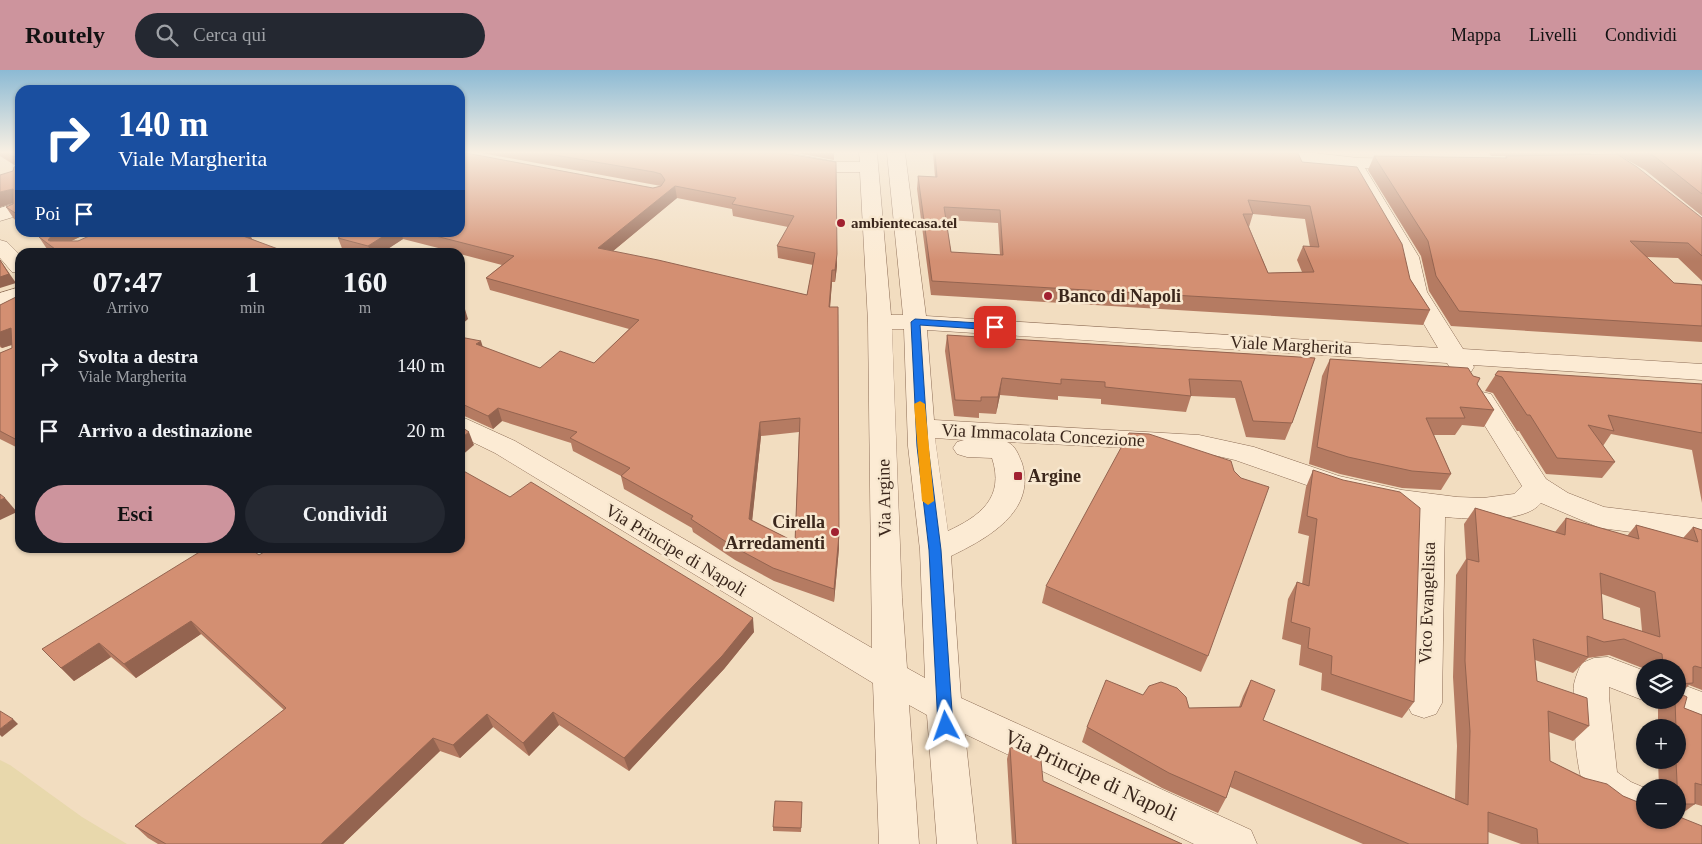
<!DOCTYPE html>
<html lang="it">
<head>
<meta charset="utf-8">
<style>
	body { margin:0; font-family:Georgia,serif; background:#242831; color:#f1f3f6; height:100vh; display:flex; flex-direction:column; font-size:19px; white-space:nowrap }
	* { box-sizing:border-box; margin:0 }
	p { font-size:16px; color:#9ea1a6 }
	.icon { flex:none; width:28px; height:28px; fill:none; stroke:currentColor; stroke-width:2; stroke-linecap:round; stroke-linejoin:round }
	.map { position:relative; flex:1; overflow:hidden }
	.sheet { position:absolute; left:15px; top:178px; width:450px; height:305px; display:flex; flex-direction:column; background:#171b24; border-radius:15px; box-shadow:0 1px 4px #0004 }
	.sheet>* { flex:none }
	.banner { position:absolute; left:15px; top:15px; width:450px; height:152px; border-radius:15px; box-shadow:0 1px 4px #0004; background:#1a4fa0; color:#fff; overflow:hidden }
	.buttons { position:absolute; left:1636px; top:589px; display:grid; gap:10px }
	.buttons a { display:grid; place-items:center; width:50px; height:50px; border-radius:50%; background:#171b24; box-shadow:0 1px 4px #0004; font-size:25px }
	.pin { position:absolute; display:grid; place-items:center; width:42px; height:42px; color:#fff; margin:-21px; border-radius:10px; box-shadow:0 2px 8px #0006 }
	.me { position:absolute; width:55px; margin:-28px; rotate:356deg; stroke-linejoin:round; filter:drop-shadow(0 0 4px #0008) }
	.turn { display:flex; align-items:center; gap:18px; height:105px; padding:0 20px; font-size:22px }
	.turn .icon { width:65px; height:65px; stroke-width:2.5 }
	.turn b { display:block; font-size:35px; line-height:42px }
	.then { display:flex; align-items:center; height:48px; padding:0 20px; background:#0003; gap:10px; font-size:19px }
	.eta { display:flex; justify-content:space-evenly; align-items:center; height:85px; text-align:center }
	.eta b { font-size:30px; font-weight:600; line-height:35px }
	.action { display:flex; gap:10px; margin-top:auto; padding:10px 20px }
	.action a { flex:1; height:58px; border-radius:30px; background:#cd949d; color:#111; font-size:20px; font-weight:600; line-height:58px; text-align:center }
	.action a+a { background:#242831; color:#f1f3f6 }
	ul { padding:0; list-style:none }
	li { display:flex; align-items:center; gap:15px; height:65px; padding:0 20px }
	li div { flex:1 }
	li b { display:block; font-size:19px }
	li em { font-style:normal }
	header { display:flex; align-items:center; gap:30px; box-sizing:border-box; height:70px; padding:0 25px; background:#cd949d; color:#111 }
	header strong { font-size:24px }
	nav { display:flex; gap:28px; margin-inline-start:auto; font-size:18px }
	.search { width:350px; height:45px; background:#242831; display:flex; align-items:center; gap:12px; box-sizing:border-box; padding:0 18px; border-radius:28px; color:#9ea1a6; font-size:19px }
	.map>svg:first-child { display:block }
	.farmland { fill:#e8d8ac }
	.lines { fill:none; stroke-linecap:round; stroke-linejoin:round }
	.minor-casing { stroke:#8d6d56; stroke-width:1 }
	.minor { fill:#fcebd4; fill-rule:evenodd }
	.wall { fill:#b57b62; fill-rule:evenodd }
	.shaded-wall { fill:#946450 }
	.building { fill:#d38f72; stroke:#946450; fill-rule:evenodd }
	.route { fill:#1a73e8; stroke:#114b97 }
	.slow { fill:#f59e0b }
	.poi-dot { fill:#a12130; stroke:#f8e8d0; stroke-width:2 }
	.labels { text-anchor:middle; stroke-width:5; stroke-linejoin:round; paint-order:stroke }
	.far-poi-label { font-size:15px; font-weight:bold; fill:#3b271c; stroke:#f8e8d0; text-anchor:start }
	.poi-label { font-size:18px; font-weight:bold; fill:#3b271c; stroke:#f8e8d0; text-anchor:start }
	.street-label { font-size:18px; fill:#3b271c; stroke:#f8e8d0 }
	.near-street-label { font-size:21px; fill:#3b271c; stroke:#f8e8d0 }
</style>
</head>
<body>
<header>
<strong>Routely</strong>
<div class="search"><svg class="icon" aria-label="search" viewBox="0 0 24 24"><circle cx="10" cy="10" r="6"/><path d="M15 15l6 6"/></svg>Cerca qui</div>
<nav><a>Mappa</a><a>Livelli</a><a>Condividi</a></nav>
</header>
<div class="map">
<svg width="1702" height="774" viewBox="0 0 1702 774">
	<rect width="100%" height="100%" fill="#f2ddc0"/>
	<!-- farmland -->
	<path class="farmland" d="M 0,690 L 10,695 L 82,747 L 127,774 L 0,774 Z"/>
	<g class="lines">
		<!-- minor casing -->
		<g class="minor-casing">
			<g id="minor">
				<path d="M 749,83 L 788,83 L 837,92 L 860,92 L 859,83 L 877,83 L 891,245 L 903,245 L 887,83 L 905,83 L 926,246 L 1438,278 L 1405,222 L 1397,187 L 1346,97 L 1266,88 L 1260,87 L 1257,83 L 1314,83 L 1358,88 L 1414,89 L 1417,93 L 1414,97 L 1408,98 L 1365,98 L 1419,187 L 1427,222 L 1463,279 L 1702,294 L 1702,310 L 1473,295 L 1474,297 L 1471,302 L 1462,305 L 1453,302 L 1447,293 L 927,260 L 934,350 L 1199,365 L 1254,377 L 1339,406 L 1402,420 L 1457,427 L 1483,428 L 1514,424 L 1522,416 L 1469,330 L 1473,324 L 1482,322 L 1491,324 L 1546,409 L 1568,423 L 1604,437 L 1702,449 L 1702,471 L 1600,458 L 1541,433 C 1524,454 1470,449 1445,447 L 1442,633 L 1436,644 L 1424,648 L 1412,644 L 1406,633 L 1416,443 L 1335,425 L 1235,390 L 1213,385 L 1172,380 L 1007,372 C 1016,376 1018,384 1022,393 C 1037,442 986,469 951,486 L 961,628 L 1251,760 L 1257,774 L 1194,774 L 965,664 L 977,774 L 937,774 L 927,645 L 909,635 L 919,774 L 879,774 L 873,613 L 495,383 L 460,366 L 460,346 L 515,371 L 872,578 L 868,252 L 860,102 L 837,102 L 758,88 L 752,87 ZM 892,259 L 904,259 L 908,376 L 920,480 L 925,608 L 907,598 L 902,528 ZM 935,368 L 964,370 L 957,372 L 953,378 L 957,384 L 967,387 L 992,388 C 1005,428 980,446 948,461 Z"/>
				<path d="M 20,132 L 20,145 L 0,151 L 0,138 Z"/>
				<path d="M 0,170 L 7,172 L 20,185 L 20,203 L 12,202 L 0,188 Z"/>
				<path d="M 20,217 L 20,232 L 0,238 L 0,223 Z"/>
				<path d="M 1608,587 L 1645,601 L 1645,630 L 1648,630 L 1645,631 L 1609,617 L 1609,627 L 1617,702 L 1631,712 L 1645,718 L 1645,750 L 1656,750 L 1645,754 C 1625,747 1602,741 1588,724 C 1575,710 1572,634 1574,614 C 1576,606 1578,600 1582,593 L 1594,588 Z"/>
				<path d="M 1678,613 L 1702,622 L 1702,654 L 1666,639 L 1661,630 L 1678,630 Z"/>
			</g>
		</g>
		<!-- minor -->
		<use href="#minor" class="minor"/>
	</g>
	<!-- wall -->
	<g class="wall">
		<path d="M 0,83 L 20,83 L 20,153 L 14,149 L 6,137 L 13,134 L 13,133 L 0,137 L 13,101 L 16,96 L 0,86 Z"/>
		<path d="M 482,83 L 782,83 L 837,196 L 835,212 L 832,212 L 830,237 L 839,478 L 834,532 L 774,511 L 735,490 L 693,462 L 692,458 L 624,419 L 621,406 L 573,381 L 571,373 L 502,351 L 493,359 L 460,344 L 460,256 L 464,268 L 483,277 L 540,298 L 594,293 L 629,259 L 490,220 L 486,208 L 502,195 L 460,184 L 460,182 L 454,182 L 403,169 L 383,182 L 350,182 L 343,181 L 338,168 L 347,162 L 460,162 L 661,116 ZM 677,128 L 732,139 L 733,146 L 788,157 L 777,176 L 778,188 L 813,195 L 807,225 L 613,181 ZM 799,362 L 795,472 L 752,450 L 761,366 Z"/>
		<path d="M 797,83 L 834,83 L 834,90 Z"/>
		<path d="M 933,83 L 1289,83 L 1302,92 L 1410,209 L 1430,240 L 1423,255 L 931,225 L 917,119 L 918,106 L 935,107 ZM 1253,144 L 1305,149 L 1310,177 L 1303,176 L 1297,190 L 1302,202 L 1268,203 L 1249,157 ZM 946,150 L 998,153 L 1000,185 L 951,182 Z"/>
		<path d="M 1489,83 L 1591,83 L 1590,85 L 1702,148 L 1702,211 L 1678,188 L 1646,187 L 1674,213 L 1702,215 L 1702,272 L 1451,256 L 1429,221 L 1421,186 L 1368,100 L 1374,86 L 1505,88 L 1506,86 L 1512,86 L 1491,86 Z"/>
		<path d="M 1615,83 L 1702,83 L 1702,146 L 1645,100 Z"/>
		<path d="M 35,162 L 90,162 L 71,171 L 249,163 L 252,169 L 279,182 L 52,182 L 47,179 L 39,167 L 41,166 Z"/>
		<path d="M 20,225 L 20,379 L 0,369 L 0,283 L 12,278 L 12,275 L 2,278 L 0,277 L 0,235 Z"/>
		<path d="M 947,265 L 1315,288 L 1292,353 L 1285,370 L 1246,367 L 1235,328 L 1191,326 L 1186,342 L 1101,334 L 1101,329 L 1058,326 L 1058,330 L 1000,325 L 996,344 L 979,343 L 979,348 L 954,346 L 945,281 Z"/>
		<path d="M 1330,289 L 1477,314 L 1494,340 L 1484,357 L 1462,355 L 1455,365 L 1434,365 L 1451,404 L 1441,420 L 1402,418 L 1340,404 L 1309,394 L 1322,306 Z"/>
		<path d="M 1498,301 L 1702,314 L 1702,433 L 1692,380 L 1611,364 L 1603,376 L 1615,392 L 1602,408 L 1546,404 L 1519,361 L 1517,361 L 1493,323 L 1485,321 Z"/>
		<path d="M 1313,400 L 1414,632 L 1402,648 L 1321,620 L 1322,603 L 1299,595 L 1301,575 L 1282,569 L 1288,529 L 1297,512 L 1302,514 L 1309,466 L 1298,463 L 1306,417 Z"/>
		<path d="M 1475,438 L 1555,462 L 1566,448 L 1627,466 L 1636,455 L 1683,468 L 1693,457 L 1702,460 L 1702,620 L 1689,615 L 1681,623 L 1684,638 L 1702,645 L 1702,736 L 1695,734 L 1680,745 L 1702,774 L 1521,774 L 1488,762 L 1488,774 L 1363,774 L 1230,717 L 1226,728 L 1218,743 L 1162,718 L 1082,672 L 1087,657 L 1143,625 L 1189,638 L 1239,637 L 1243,626 L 1251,610 L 1263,650 L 1455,729 L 1457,676 L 1453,607 L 1456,505 L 1466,489 L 1464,454 ZM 1602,524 L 1640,538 L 1642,561 L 1603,549 ZM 1609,585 L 1645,599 L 1645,598 L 1678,598 L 1678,630 L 1658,630 L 1658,658 L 1678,658 L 1678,690 L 1658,690 L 1659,718 L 1678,718 L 1678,750 L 1623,726 L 1550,691 L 1549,662 L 1573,671 L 1589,656 L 1537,611 L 1535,590 L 1573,603 L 1588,588 Z"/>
		<path d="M 259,485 L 754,562 L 724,599 L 629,701 L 559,655 L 529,686 L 493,657 L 460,688 L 440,681 L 343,774 L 158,774 L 148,768 L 135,756 L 284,640 L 201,564 L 136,608 L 111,587 L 74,611 L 42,579 Z"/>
		<path d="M 1046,516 L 1208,586 L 1201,602 L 1042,533 Z"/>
		<path d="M 1010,677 L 1043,711 L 1182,774 L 1012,774 L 1007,689 Z"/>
		<path d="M 802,736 L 801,762 L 773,761 L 773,757 Z"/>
	</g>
	<!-- shaded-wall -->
	<g class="shaded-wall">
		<path d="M 1579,83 L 1591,83 L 1590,85 L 1577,86 Z"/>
		<path d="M 675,116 L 677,128 L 601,191 L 598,178 Z"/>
		<path d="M 13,119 L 20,131 L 0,137 L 0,122 Z"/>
		<path d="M 56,162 L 90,162 L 61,176 L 57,181 L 48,170 L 53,164 Z"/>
		<path d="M 390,162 L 401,162 L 403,169 L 383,182 L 371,182 L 368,176 Z"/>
		<path d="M 249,163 L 255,175 L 243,166 Z"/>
		<path d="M 837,184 L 837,196 L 835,212 L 835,200 Z"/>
		<path d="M 0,190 L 16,213 L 0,218 Z"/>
		<path d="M 832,200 L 832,212 L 829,250 L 829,237 Z"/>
		<path d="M 464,236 L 468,249 L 460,256 L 460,239 Z"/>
		<path d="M 838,237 L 839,478 L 834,532 L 834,519 Z"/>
		<path d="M 460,256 L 465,269 L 460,273 Z"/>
		<path d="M 11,258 L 20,272 L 2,278 L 0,275 L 0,262 Z"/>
		<path d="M 481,271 L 485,284 L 476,274 Z"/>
		<path d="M 1002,308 L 1000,325 L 996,344 L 998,327 Z"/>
		<path d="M 498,338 L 502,351 L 493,359 L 488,346 Z"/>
		<path d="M 760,352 L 761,366 L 751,462 L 749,449 Z"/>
		<path d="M 469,362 L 474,375 L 460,387 L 460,369 Z"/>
		<path d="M 5,428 L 17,442 L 0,450 L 0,430 Z"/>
		<path d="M 753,548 L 754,562 L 724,599 L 629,701 L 624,688 Z"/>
		<path d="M 191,551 L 201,564 L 136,608 L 124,594 Z"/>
		<path d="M 99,573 L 111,587 L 74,611 L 61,598 Z"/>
		<path d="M 553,642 L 559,655 L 529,686 L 523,673 Z"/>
		<path d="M 487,644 L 493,657 L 460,688 L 453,675 Z"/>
		<path d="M 13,649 L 18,654 L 2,667 L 0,665 L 0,659 Z"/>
		<path d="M 433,668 L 440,681 L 343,774 L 321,774 Z"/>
	</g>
	<!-- building -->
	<g class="building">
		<path d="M 6,83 L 20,83 L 20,91 L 14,86 L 11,86 Z"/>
		<path d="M 460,83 L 466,83 L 653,118 L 661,116 L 665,110 L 661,104 L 654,102 L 543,83 L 782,83 L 836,92 L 837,184 L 835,200 L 832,200 L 829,237 L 838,237 L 839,465 L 834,519 L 773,498 L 734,477 L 691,449 L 693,446 L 621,406 L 630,398 L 570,368 L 577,362 L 498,338 L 488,346 L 460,333 L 460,267 L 481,271 L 476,274 L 540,298 L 560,281 L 594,293 L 639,250 L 486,208 L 514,186 L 420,162 L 460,162 ZM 675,116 L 736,128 L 732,134 L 794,146 L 777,176 L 815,183 L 807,225 L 658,190 L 598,178 ZM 800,348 L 795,472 L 749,449 L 760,352 Z"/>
		<path d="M 935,83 L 1298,83 L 1302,92 L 1357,97 L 1402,174 L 1410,209 L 1430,240 L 932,211 L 918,106 L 937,107 ZM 1248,130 L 1310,136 L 1319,177 L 1303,176 L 1314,202 L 1268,203 L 1243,144 L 1253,144 ZM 944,137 L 1000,140 L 1003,185 L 951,182 Z"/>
		<path d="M 1648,83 L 1702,83 L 1702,124 L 1654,86 Z"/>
		<path d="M 1617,84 L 1637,97 L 1702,148 L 1702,186 L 1688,173 L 1630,171 L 1674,213 L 1702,215 L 1702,256 L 1459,241 L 1436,206 L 1428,171 L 1374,86 L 1507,88 L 1506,86 Z"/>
		<path d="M 20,95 L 20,146 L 6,137 L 13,134 L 13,119 L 0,122 L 0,105 L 13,101 L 14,97 Z"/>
		<path d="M 46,162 L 56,162 L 53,164 L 48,170 L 50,171 L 78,171 L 98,162 L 247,162 L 249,163 L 243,166 L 278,179 L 273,182 L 68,182 L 67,180 L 59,182 L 39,167 L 48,164 Z"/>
		<path d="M 347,162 L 390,162 L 368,176 L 338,168 Z"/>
		<path d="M 0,190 L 9,204 L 0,207 Z"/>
		<path d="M 20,225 L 20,369 L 17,370 L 0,361 L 0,283 L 12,278 L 11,258 L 0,262 L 0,235 Z"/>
		<path d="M 947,265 L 1315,288 L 1292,353 L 1253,351 L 1241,311 L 1189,309 L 1191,326 L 1105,317 L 1105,312 L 1061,309 L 1061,314 L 1002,308 L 998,327 L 981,327 L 981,331 L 955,330 Z"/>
		<path d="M 1330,289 L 1468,298 L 1473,306 L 1480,308 L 1477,314 L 1494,340 L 1460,337 L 1465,348 L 1426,348 L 1451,404 L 1412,401 L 1348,387 L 1317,377 Z"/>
		<path d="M 1498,301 L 1702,314 L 1702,363 L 1608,345 L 1614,361 L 1588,355 L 1615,392 L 1557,388 L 1530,345 L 1527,345 L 1502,307 L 1495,305 Z"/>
		<path d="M 460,356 L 469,362 L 460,369 Z"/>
		<path d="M 1129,363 L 1149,364 L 1231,391 L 1234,401 L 1241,408 L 1269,417 L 1208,586 L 1046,516 Z"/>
		<path d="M 460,399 L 510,427 L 531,412 L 753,548 L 722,586 L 624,688 L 553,642 L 523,673 L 487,644 L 453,675 L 433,668 L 321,774 L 166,774 L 135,756 L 286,638 L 191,551 L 124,594 L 99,573 L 61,598 L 42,579 L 206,478 L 249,478 L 259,485 L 271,478 L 460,478 Z"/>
		<path d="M 1313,400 L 1343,410 L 1400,422 L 1420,438 L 1414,632 L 1331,604 L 1332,586 L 1308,578 L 1310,558 L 1291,552 L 1297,512 L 1309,516 L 1317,449 L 1307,446 Z"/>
		<path d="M 0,424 L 5,428 L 0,430 Z"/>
		<path d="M 1475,438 L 1565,465 L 1566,448 L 1639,469 L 1636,455 L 1698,472 L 1693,457 L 1702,460 L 1702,598 L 1695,596 L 1693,597 L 1693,613 L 1678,614 L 1678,598 L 1674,598 L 1663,594 L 1662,584 L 1624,569 L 1604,572 L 1587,566 L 1588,587 L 1533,569 L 1537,611 L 1587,628 L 1589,656 L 1548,641 L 1550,691 L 1584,708 L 1607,714 L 1623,726 L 1645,735 L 1645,750 L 1678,750 L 1678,740 L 1682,748 L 1702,756 L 1702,774 L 1538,774 L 1537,759 L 1488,742 L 1488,774 L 1409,774 L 1235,701 L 1226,728 L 1169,703 L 1087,657 L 1106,610 L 1143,625 L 1149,616 L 1161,612 L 1177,618 L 1186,627 L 1189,638 L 1241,637 L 1251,610 L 1275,620 L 1263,650 L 1468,735 L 1470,661 L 1465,591 L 1467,489 L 1479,492 ZM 1600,503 L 1655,522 L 1660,567 L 1603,549 Z"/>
		<path d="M 1678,617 L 1681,624 L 1687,627 L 1684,638 L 1702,645 L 1702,715 L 1695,713 L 1695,734 L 1678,734 L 1676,690 L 1678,690 L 1678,658 L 1676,658 L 1675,630 L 1678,630 Z"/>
		<path d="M 0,641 L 13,649 L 0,659 Z"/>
		<path d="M 1010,677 L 1041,690 L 1043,711 L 1182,774 L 1016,774 Z"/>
		<path d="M 775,731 L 802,732 L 801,758 L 773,757 Z"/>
	</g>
	<!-- sky -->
	<linearGradient id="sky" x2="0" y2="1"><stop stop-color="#8cbad4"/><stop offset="0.43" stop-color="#f9f0e3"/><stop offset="1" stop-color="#f9f0e3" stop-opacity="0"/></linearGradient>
	<rect width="1702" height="191" fill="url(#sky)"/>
	<!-- route -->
	<path class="route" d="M 915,249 L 995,254 L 1000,257 L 995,260 L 920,255 L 928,376 L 941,480 L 953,656 L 951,660 L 946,662 L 940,660 L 938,656 L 929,480 L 917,376 L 911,252 Z"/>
	<!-- slow -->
	<path class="slow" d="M 920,331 L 925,334 L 934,431 L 928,435 L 922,431 L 914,334 Z"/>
	<!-- markers -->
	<g class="poi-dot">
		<circle cx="841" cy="153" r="5"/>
		<circle cx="1048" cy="226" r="5"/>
		<rect x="1013" y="401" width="10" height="10" rx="2.5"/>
		<circle cx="835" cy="462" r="5"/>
	</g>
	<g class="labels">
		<!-- far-poi labels -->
		<g class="far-poi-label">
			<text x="851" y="158">ambientecasa.tel</text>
		</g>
		<!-- poi labels -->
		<g class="poi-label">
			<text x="1058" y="232">Banco di Napoli</text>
			<text x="1028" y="412">Argine</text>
			<text x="825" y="458" text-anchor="end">Cirella<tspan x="825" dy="21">Arredamenti</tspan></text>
		</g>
		<!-- street labels -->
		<g class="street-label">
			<text transform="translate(1291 275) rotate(3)" y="6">Viale Margherita</text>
			<text transform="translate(1043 365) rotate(3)" y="6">Via Immacolata Concezione</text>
			<text transform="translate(884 428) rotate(-91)" y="6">Via Argine</text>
			<text transform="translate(676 480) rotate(31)" y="6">Via Principe di Napoli</text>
			<text transform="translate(1427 533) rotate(-88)" y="6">Vico Evangelista</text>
		</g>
		<!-- near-street labels -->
		<g class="near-street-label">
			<text transform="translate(1091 705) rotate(25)" y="7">Via Principe di Napoli</text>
		</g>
	</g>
</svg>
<div class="buttons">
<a><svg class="icon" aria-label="layers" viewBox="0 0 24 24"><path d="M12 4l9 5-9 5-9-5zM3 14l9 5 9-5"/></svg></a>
<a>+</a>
<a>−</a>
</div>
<div class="pin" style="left:995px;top:257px;background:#d93025"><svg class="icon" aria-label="arrive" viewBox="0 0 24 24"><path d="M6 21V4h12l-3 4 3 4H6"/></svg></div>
<svg class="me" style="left:946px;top:656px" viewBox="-20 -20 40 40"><path d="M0-17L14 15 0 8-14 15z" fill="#1a73e8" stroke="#fff" stroke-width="4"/></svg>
<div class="banner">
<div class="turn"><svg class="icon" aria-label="right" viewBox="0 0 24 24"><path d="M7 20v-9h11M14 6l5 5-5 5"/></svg><div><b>140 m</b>Viale Margherita</div></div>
<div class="then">Poi<svg class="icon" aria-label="arrive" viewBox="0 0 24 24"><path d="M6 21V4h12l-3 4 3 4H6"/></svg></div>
</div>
<section class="sheet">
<div class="eta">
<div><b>07:47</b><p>Arrivo</p></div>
<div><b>1</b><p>min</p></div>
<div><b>160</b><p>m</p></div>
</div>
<ul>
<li><svg class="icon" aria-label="right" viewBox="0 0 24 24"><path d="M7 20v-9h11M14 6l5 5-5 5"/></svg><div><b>Svolta a destra</b><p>Viale Margherita</p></div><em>140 m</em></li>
<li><svg class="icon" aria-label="arrive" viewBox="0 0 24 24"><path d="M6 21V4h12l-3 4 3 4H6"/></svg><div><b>Arrivo a destinazione</b></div><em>20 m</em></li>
</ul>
<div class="action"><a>Esci</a><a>Condividi</a></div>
</section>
</div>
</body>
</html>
